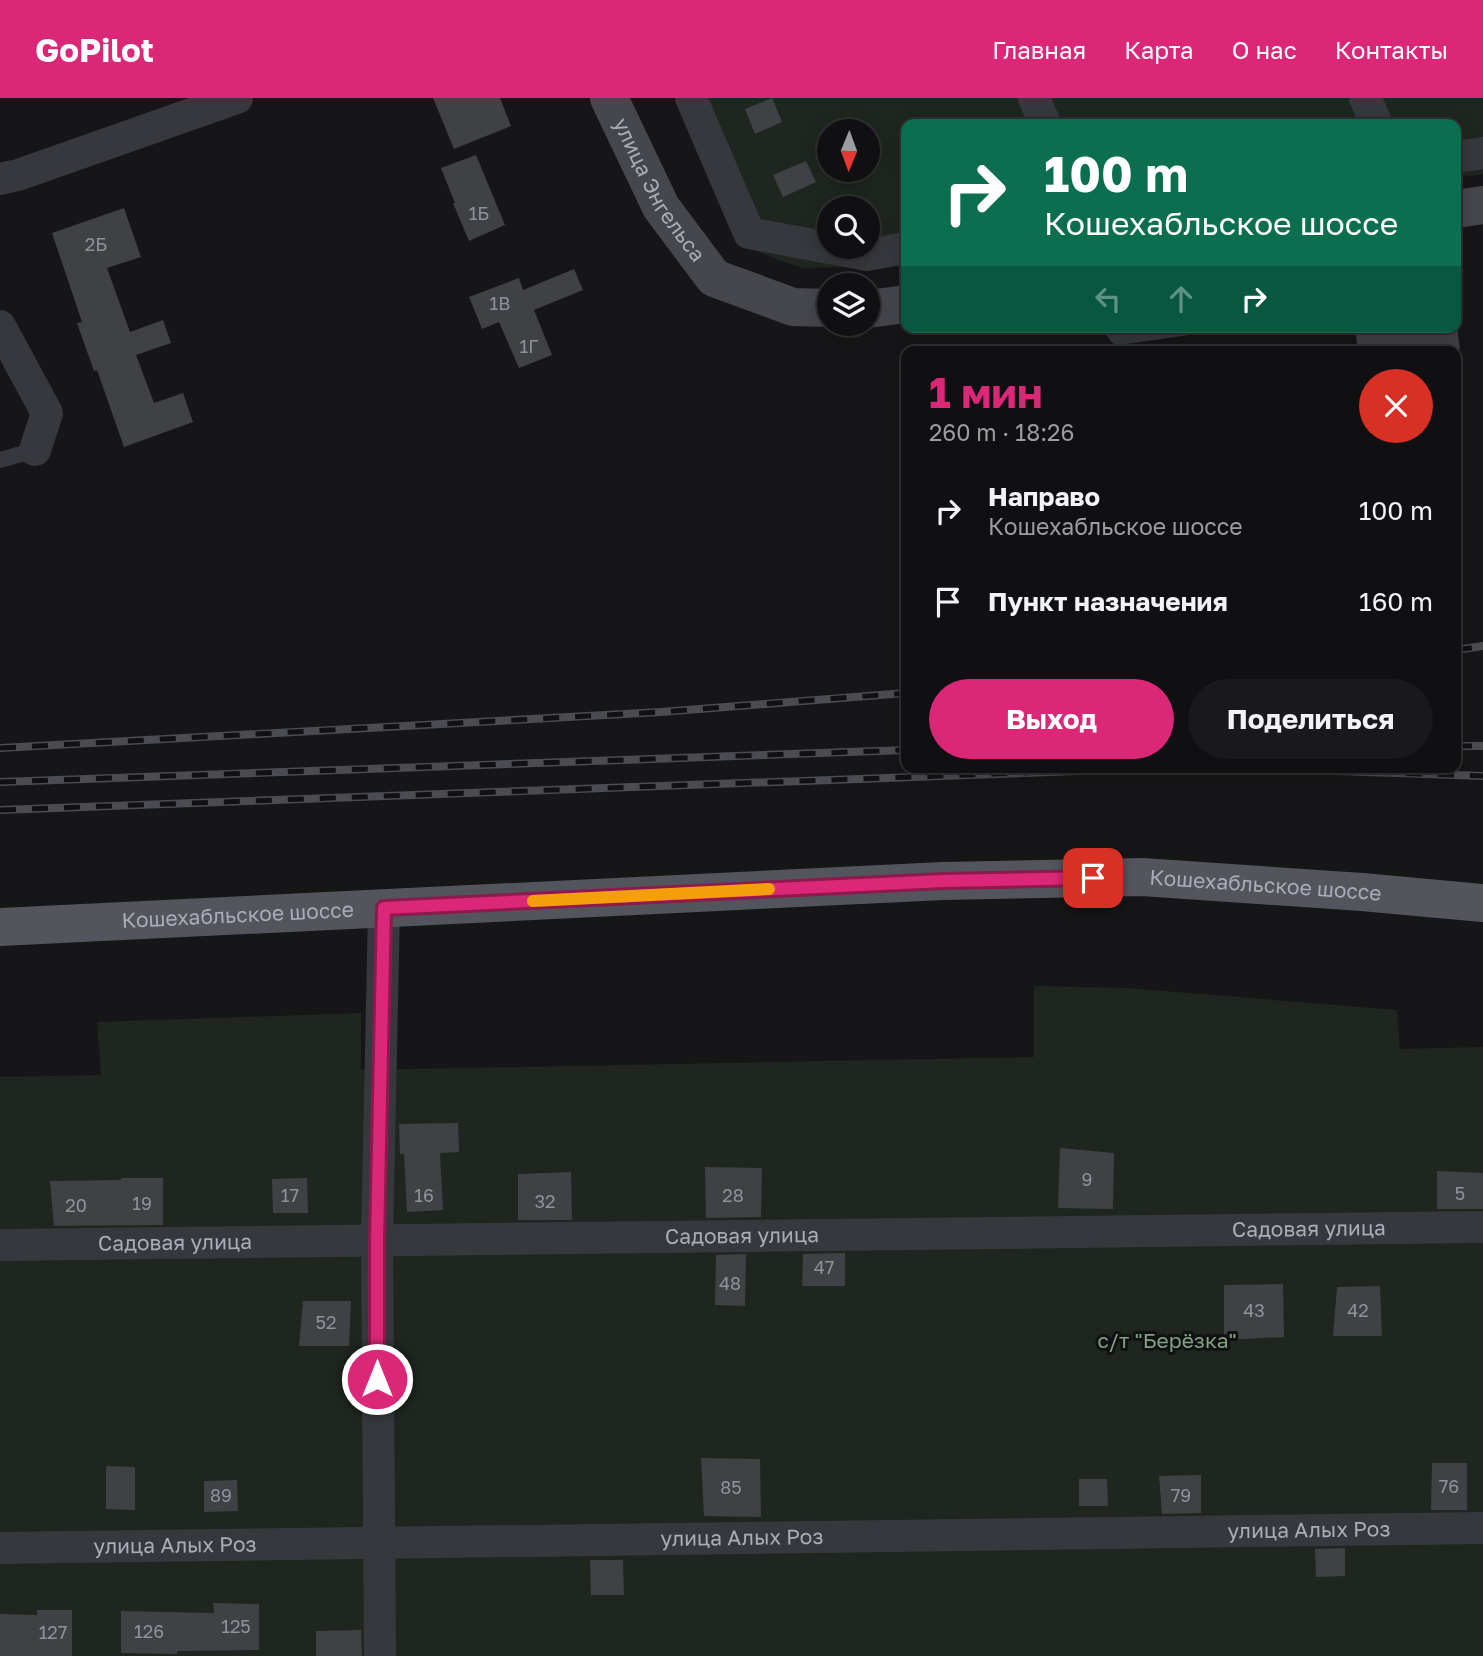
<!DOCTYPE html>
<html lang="ru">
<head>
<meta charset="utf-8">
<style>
	body { margin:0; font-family:"Golos Text",sans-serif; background:#19191b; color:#f1f3f6; height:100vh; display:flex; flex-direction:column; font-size:26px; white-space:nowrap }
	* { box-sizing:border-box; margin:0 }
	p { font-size:23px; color:#9c9d9f }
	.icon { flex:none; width:38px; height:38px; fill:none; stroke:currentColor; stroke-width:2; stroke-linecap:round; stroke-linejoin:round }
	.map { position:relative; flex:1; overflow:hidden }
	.sheet { position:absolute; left:901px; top:248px; width:560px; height:427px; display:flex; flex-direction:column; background:#101012; border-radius:14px; box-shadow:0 4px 18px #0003,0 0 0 2px #303032 }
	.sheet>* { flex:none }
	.banner { position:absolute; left:901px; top:21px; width:560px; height:214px; border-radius:14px; box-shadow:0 4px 18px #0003,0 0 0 2px #303032; background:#0b6e4f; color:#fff; overflow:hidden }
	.needle { width:46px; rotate:181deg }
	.fabs { position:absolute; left:817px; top:21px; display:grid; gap:14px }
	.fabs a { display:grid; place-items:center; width:63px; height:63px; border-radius:50%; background:#101012; box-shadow:0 4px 18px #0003,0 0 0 2px #303032; font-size:35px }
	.pin { position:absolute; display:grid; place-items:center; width:60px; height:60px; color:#fff; margin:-30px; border-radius:14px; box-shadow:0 4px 10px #0006 }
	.me { position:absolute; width:77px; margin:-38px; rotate:0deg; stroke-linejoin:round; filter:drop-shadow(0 0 5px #0008) }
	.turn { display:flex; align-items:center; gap:24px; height:147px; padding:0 28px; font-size:32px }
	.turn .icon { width:91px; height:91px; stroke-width:2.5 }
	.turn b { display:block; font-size:49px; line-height:60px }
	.lanes { display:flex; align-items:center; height:66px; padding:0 28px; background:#0003; justify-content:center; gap:35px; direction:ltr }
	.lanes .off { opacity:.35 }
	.round { display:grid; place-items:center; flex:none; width:74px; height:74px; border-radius:37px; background:#19191b }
	.overview { display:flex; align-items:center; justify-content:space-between; height:119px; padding:0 28px }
	h1 { font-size:42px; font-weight:700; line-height:52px; color:#db2777 }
	.primary-button { display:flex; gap:14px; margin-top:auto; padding:14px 28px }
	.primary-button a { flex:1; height:80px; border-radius:42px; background:#db2777; color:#fff; font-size:28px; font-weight:700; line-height:80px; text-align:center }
	.primary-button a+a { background:#19191b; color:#f1f3f6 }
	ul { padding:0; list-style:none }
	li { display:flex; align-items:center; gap:21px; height:91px; padding:0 28px }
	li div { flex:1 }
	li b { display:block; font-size:26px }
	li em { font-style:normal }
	header { display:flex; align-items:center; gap:42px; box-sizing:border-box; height:98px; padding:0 35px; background:#db2777; color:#fff }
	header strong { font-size:33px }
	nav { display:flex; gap:38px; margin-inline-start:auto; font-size:24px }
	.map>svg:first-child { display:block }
	.green { fill:#1e261f; fill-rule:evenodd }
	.building { fill:#404145 }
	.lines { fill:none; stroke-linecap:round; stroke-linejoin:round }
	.lane { stroke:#37383d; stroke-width:16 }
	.street { stroke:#37383d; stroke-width:32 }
	.secondary { stroke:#45474d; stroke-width:38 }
	.primary { stroke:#53555c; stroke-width:38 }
	.rail-casing { stroke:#4a4c52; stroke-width:8 }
	.rail { stroke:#111113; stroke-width:5; stroke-dasharray:16; stroke-linecap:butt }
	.route-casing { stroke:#8e194d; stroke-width:18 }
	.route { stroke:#db2777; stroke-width:12 }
	.slow { stroke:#f59e0b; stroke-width:12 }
	.labels { text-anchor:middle; stroke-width:6; stroke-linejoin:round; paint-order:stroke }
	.number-label { font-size:18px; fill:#8e929b }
	.street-label { font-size:21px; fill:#a8adb8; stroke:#111113 }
	.park-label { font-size:21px; fill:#7fa381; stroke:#111113 }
</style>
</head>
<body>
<header>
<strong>GoPilot</strong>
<nav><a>Главная</a><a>Карта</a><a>О нас</a><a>Контакты</a></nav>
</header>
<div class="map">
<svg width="1483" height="1558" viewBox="0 0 1483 1558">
	<rect width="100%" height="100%" fill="#161618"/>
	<!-- green -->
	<g class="green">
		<path d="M 676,0 L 1483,0 L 1483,76 L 1456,80 L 1456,26 L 906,26 L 906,168 L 803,170 L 778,162 L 741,146 ZM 830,33 L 868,33 L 868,72 L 830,72 ZM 830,110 L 868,110 L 868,149 L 830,149 Z"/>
		<path d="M 1034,888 L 1127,890 L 1397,912 L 1400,951 L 1483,949 L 1483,1558 L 0,1558 L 0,979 L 101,977 L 97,924 L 361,915 L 361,972 L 1034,959 Z"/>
	</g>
	<!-- building -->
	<g class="building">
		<path d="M 433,0 L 500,0 L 511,28 L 454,51 Z"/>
		<path d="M 772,0 L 782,24 L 755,36 L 745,11 Z"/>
		<path d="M 476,57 L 505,127 L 469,143 L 453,105 L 455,105 L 441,70 Z"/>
		<path d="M 806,63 L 816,84 L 783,99 L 773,77 Z"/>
		<path d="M 124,110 L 141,159 L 107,170 L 130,234 L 163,222 L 171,245 L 136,257 L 154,305 L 183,295 L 193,324 L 124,349 L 97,272 L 94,273 L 77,225 L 82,224 L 52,135 Z"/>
		<path d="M 574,171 L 583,192 L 534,212 L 552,257 L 519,270 L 499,224 L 482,231 L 469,199 L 519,180 L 523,192 Z"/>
		<path d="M 1355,229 L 1457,229 L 1460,251 L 1438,254 L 1358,254 Z"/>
		<path d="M 458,1025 L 459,1054 L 440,1055 L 443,1112 L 407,1114 L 404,1056 L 400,1056 L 399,1026 Z"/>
		<path d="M 1060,1050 L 1114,1055 L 1113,1111 L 1058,1110 Z"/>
		<path d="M 705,1069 L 762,1070 L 761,1119 L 706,1120 Z"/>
		<path d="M 1437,1073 L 1483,1075 L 1483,1111 L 1437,1111 Z"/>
		<path d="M 571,1074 L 572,1122 L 518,1122 L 518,1076 Z"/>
		<path d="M 121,1080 L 163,1080 L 163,1127 L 54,1128 L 50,1083 L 121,1082 Z"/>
		<path d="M 307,1080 L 308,1115 L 273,1115 L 272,1081 Z"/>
		<path d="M 845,1155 L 845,1188 L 802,1188 L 803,1156 Z"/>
		<path d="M 746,1156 L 745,1208 L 715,1207 L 716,1157 Z"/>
		<path d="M 1283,1186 L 1284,1239 L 1224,1242 L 1224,1187 Z"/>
		<path d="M 1380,1188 L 1382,1238 L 1333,1238 L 1337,1189 Z"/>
		<path d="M 303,1203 L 351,1203 L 349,1248 L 299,1248 Z"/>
		<path d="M 701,1360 L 760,1361 L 761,1419 L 704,1418 Z"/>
		<path d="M 1432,1365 L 1467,1365 L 1467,1412 L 1431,1412 Z"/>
		<path d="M 106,1368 L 135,1369 L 135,1412 L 106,1411 Z"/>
		<path d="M 1201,1377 L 1201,1415 L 1162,1416 L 1159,1378 Z"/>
		<path d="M 1079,1381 L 1107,1381 L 1108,1408 L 1079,1408 Z"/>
		<path d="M 237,1382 L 238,1413 L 204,1414 L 204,1383 Z"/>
		<path d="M 1345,1450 L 1345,1478 L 1316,1479 L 1315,1451 Z"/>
		<path d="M 590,1462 L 623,1462 L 624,1497 L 591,1497 Z"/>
		<path d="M 213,1505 L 259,1506 L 259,1552 L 177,1553 L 177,1556 L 121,1555 L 121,1513 L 214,1515 Z"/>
		<path d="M 37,1512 L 72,1512 L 72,1558 L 0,1558 L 0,1516 L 37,1517 Z"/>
		<path d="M 361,1532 L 362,1558 L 316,1558 L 316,1533 Z"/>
	</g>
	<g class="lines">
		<!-- lane -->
		<g class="lane">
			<path d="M 1110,229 L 1118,239 L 1188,229"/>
			<path d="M 0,362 L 35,352"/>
		</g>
		<!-- street -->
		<g class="street">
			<path d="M 691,0 L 749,135 L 867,157 L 906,150"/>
			<path d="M 1034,0 L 1045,26"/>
			<path d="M 1365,0 L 1377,26"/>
			<path d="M 1456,59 L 1483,55"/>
			<path d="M 0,81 L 18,77 L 237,0"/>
			<path d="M 0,228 L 47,315 L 35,352"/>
			<path id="s1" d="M 0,1147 L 1483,1129"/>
			<path id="s2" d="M 0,1450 L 1483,1430"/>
			<path d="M 380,1558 L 377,1143 L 384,810"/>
		</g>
		<!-- secondary -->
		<g class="secondary">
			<path id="s3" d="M 609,0 L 661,109 L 714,180 L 793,209 L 830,210"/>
			<path d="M 1456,111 L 1483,107"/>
			<path d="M 868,211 L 906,206"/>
		</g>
		<!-- primary -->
		<path class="primary" id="s4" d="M 0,829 L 943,783 L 1142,779 L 1362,794 L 1483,805"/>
		<!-- rail casing -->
		<g class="rail-casing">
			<g id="rail">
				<path d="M 1456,552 L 1483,548"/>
				<path d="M 1456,648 L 1483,648"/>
				<path d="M 0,650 L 661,614 L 906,595"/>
				<path d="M 1246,670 L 1483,678"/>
				<path d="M 0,684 L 906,652"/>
				<path d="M 0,712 L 1160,670"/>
			</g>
		</g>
		<!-- rail -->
		<use href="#rail" class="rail"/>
	</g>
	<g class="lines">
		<!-- route casing -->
		<g class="route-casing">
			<path id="route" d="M 377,1281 L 377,1143 L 384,810 L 943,783 L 1093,780"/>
		</g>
		<!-- route -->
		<use href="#route" class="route"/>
		<!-- slow -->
		<path class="slow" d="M 533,803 L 769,791"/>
	</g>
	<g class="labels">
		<!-- number labels -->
		<g class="number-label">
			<text x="479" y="122">1Б</text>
			<text x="96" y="153">2Б</text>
			<text x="500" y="212">1В</text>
			<text x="529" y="255">1Г</text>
			<text x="1087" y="1088">9</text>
			<text x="1460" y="1102">5</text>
			<text x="290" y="1104">17</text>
			<text x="424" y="1104">16</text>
			<text x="733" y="1104">28</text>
			<text x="545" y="1110">32</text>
			<text x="142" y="1112">19</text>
			<text x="76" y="1114">20</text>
			<text x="824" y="1176">47</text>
			<text x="730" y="1192">48</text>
			<text x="1254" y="1219">43</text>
			<text x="1358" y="1219">42</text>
			<text x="326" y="1231">52</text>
			<text x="1449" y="1395">76</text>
			<text x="731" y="1396">85</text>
			<text x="221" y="1404">89</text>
			<text x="1181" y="1404">79</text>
			<text x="236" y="1535">125</text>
			<text x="149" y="1540">126</text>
			<text x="53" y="1541">127</text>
		</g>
		<!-- street labels -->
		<g class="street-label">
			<text dy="7" stroke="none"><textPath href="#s3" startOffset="105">улица Энгельса</textPath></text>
			<text dy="7" stroke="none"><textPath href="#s4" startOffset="1267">Кошехабльское шоссе</textPath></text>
			<text dy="7" stroke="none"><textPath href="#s4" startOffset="238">Кошехабльское шоссе</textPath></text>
			<text dy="7" stroke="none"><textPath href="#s1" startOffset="1309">Садовая улица</textPath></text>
			<text dy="7" stroke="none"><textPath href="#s1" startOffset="742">Садовая улица</textPath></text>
			<text dy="7" stroke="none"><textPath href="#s1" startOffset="175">Садовая улица</textPath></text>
			<text dy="7" stroke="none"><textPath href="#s2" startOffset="1309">улица Алых Роз</textPath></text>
			<text dy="7" stroke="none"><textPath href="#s2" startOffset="742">улица Алых Роз</textPath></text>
			<text dy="7" stroke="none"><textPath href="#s2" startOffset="175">улица Алых Роз</textPath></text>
		</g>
		<!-- park labels -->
		<g class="park-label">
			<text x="1167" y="1250">с/т "Берёзка"</text>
		</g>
	</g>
</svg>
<div class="fabs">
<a><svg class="needle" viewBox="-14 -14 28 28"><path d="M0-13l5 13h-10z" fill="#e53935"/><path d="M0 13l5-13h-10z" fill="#9c9d9f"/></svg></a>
<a><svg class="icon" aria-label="search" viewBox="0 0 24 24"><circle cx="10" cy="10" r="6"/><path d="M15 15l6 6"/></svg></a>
<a><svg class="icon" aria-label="layers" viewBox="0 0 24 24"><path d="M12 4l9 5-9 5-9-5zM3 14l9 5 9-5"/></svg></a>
</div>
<div class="pin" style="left:1093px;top:780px;background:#d93025"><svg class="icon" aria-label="arrive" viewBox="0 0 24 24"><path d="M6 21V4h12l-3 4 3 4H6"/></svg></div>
<svg class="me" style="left:377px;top:1281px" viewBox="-20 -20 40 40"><circle r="17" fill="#db2777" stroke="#fff" stroke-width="3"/><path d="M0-11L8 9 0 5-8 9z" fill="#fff"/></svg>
<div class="banner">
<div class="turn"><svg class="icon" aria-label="right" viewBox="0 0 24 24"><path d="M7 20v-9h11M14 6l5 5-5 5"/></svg><div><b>100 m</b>Кошехабльское шоссе</div></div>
<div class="lanes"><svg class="icon off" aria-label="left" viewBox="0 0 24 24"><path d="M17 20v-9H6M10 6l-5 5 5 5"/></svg><svg class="icon off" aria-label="ahead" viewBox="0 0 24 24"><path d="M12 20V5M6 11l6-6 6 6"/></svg><svg class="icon" aria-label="right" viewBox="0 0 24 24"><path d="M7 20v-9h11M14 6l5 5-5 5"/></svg></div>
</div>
<section class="sheet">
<div class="overview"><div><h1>1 мин</h1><p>260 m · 18:26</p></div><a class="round" style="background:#d93025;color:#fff"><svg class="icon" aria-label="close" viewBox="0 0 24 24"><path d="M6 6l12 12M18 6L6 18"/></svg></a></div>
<ul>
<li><svg class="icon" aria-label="right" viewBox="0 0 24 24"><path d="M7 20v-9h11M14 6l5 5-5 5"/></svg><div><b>Направо</b><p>Кошехабльское шоссе</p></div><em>100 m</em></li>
<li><svg class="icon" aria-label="arrive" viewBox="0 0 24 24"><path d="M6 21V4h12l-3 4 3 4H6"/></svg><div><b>Пункт назначения</b></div><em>160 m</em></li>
</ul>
<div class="primary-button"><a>Выход</a><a>Поделиться</a></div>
</section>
</div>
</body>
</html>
